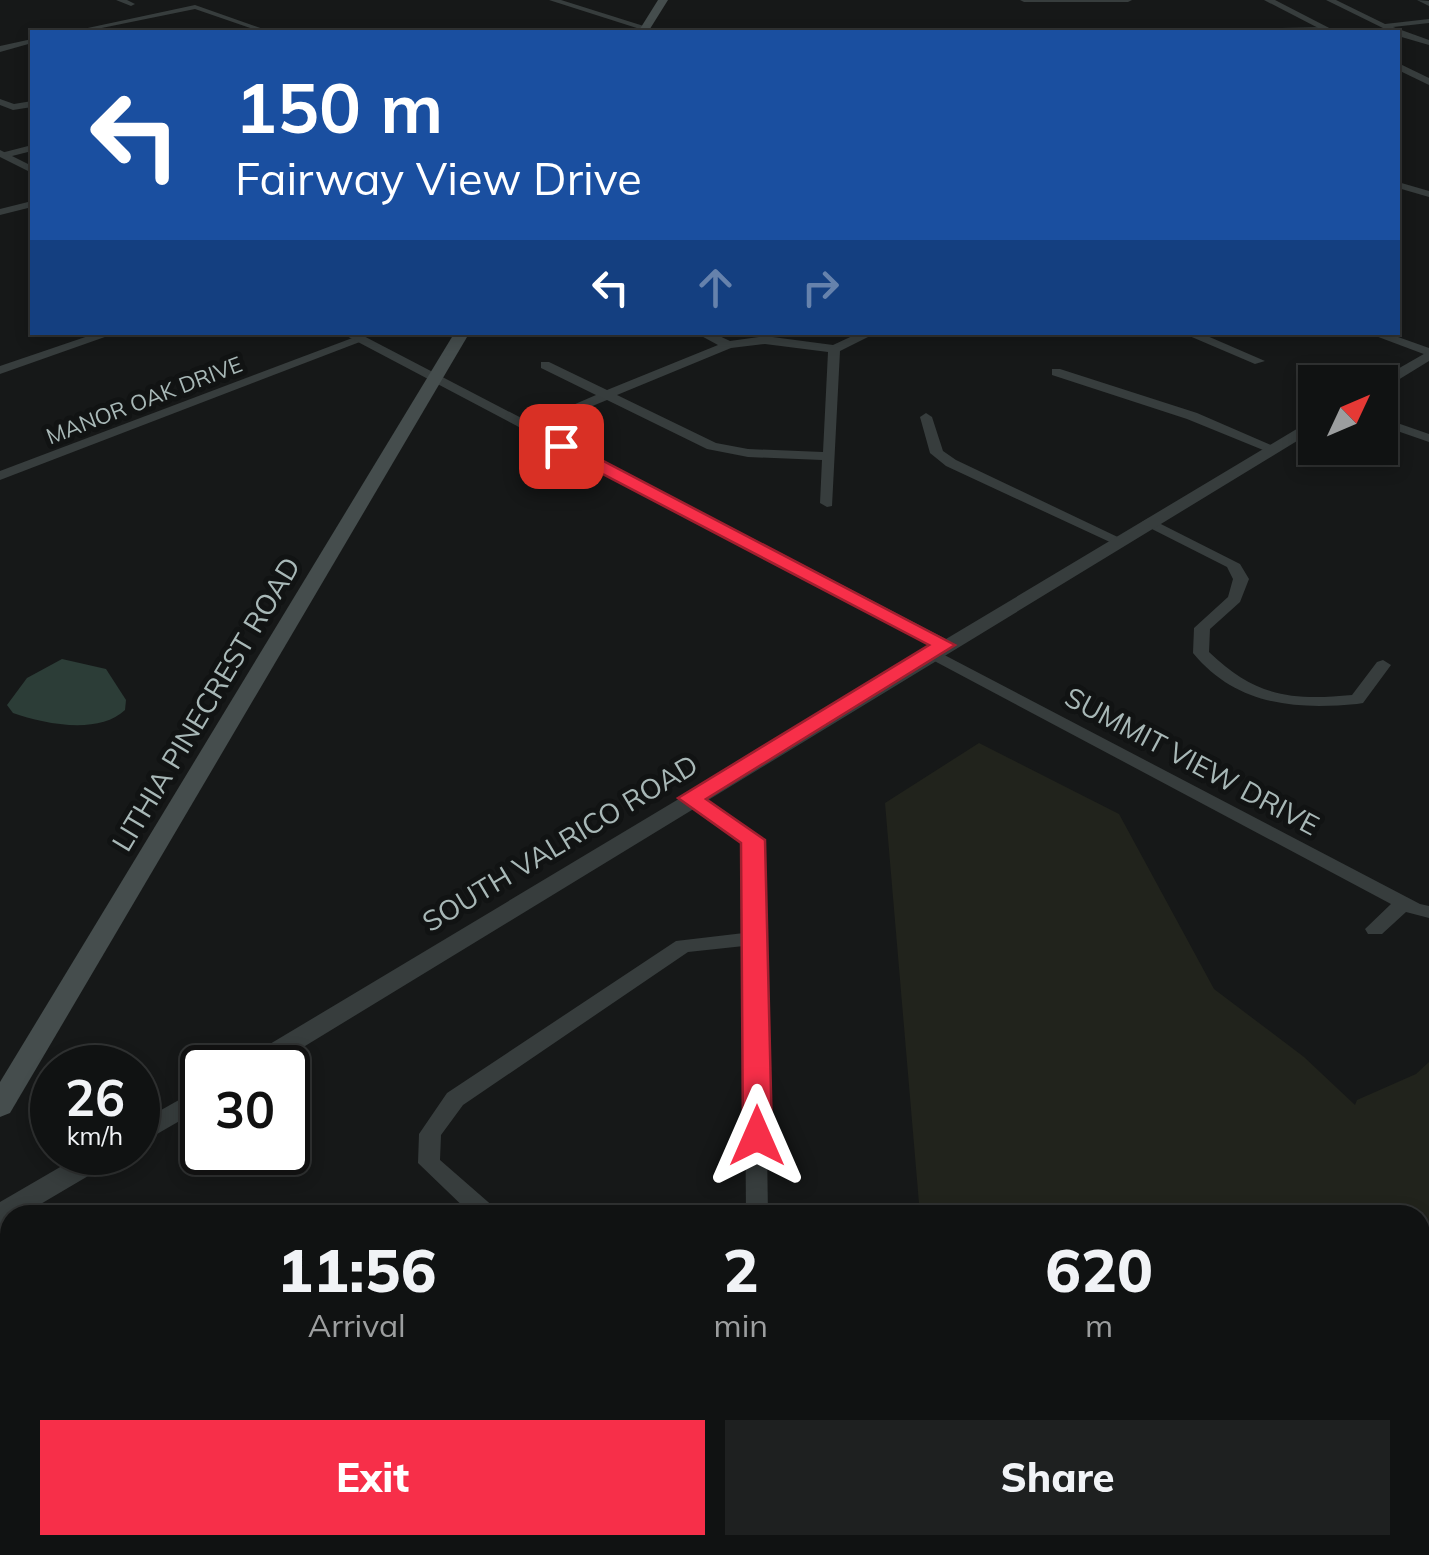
<!DOCTYPE html>
<html lang="en">
<head>
<meta charset="utf-8">
<style>
	body { margin:0; font-family:Mulish,sans-serif; background:#1e2020; color:#f1f3f6; height:100vh; display:flex; flex-direction:column; font-size:38px; white-space:nowrap }
	* { box-sizing:border-box; margin:0 }
	p { font-size:32px; color:#9c9e9f }
	.icon { flex:none; width:55px; height:55px; fill:none; stroke:currentColor; stroke-width:2; stroke-linecap:round; stroke-linejoin:round }
	.map { position:relative; flex:1; overflow:hidden }
	.details { position:absolute; left:0px; top:1205px; width:1430px; height:350px; display:flex; flex-direction:column; background:#101212; border-radius:30px 30px 0 0; box-shadow:0 5px 15px #0003,0 0 0 2px #303232 }
	.details>* { flex:none }
	.hud { position:absolute; left:30px; top:30px; width:1370px; height:305px; border-radius:0px; box-shadow:0 5px 15px #0003,0 0 0 2px #303232; background:#1a4fa0; color:#fff; overflow:hidden }
	.needle { width:65px; rotate:46deg }
	.tools { position:absolute; left:1298px; top:365px; display:grid; gap:20px }
	.tools a { display:grid; place-items:center; width:100px; height:100px; border-radius:0px; background:#101212; box-shadow:0 5px 15px #0003,0 0 0 2px #303232; font-size:50px }
	.speed { position:absolute; left:30px; top:1045px; display:flex; gap:20px; font-size:50px; font-weight:700; text-align:center }
	.speed>* { display:grid; place-content:center; width:130px; height:130px; border-radius:50%; background:#101212; box-shadow:0 5px 15px #0003,0 0 0 2px #303232; line-height:1 }
	.speed small { font-size:25px; font-weight:400 }
	.speed .limit { border:5px solid #111; border-radius:15px; background:#fff; color:#111 }
	.pin { position:absolute; display:grid; place-items:center; width:85px; height:85px; color:#fff; margin:-42px; border-radius:20px; box-shadow:0 5px 15px #0006 }
	.me { position:absolute; width:110px; margin:-55px; rotate:0deg; stroke-linejoin:round; filter:drop-shadow(0 0 8px #0008) }
	.turn { display:flex; align-items:center; gap:35px; height:210px; padding:0 40px; font-size:45px }
	.turn .icon { width:130px; height:130px; stroke-width:2.5 }
	.turn b { display:block; font-size:70px; line-height:85px }
	.lanes { display:flex; align-items:center; height:95px; padding:0 40px; background:#0003; justify-content:center; gap:50px; direction:ltr }
	.lanes .off { opacity:.35 }
	.eta { display:flex; justify-content:space-evenly; align-items:center; height:170px; text-align:center }
	.eta b { font-size:60px; font-weight:800; line-height:70px }
	.primary-button { display:flex; gap:20px; margin-top:auto; padding:20px 40px }
	.primary-button a { flex:1; height:115px; border-radius:0px; background:#f72f49; color:#fff; font-size:40px; font-weight:800; line-height:115px; text-align:center }
	.primary-button a+a { background:#1e2020; color:#f1f3f6 }
	.map>svg:first-child { display:block }
	.green { fill:#21231c }
	.water { fill:#2c3d37 }
	.lines { fill:none; stroke-linecap:round; stroke-linejoin:round }
	.minor { fill:#373d3d; fill-rule:evenodd }
	.tertiary { fill:#373d3d; fill-rule:evenodd }
	.secondary { fill:#454d4d; fill-rule:evenodd }
	.route { fill:#f72f49; stroke:#a11f2f; stroke-width:2.5 }
	.labels { text-anchor:middle; stroke-width:10; stroke-linejoin:round; paint-order:stroke }
	.far-street-label { font-size:22px; fill:#a8b8b7; stroke:#111313 }
	.street-label { font-size:28px; fill:#a8b8b7; stroke:#111313 }
</style>
</head>
<body>
<div class="map">
<svg width="1429" height="1555" viewBox="0 0 1429 1555">
	<rect width="100%" height="100%" fill="#161818"/>
	<!-- green -->
	<g class="green">
		<path d="M 979,743 L 1119,814 L 1214,989 L 1304,1057 L 1355,1105 L 1357,1100 L 1416,1074 L 1429,1062 L 1429,1555 L 1129,1555 L 1115,1545 L 1420,1545 L 1420,1215 L 920,1215 L 885,803 Z"/>
		<path d="M 10,1339 L 10,1545 L 386,1545 L 374,1555 L 0,1555 L 8,1461 L 0,1449 L 0,1349 Z"/>
	</g>
	<!-- water -->
	<path class="water" d="M 62,659 L 106,669 L 126,700 L 125,710 C 99,735 44,724 13,713 L 7,705 L 27,678 Z"/>
	<g class="lines">
		<!-- minor -->
		<g class="minor">
			<path d="M 116,0 L 127,0 L 135,4 L 131,6 Z"/>
			<path d="M 549,0 L 561,0 L 650,28 L 643,30 Z"/>
			<path d="M 1020,0 L 1132,0 L 1128,2 L 1024,2 Z"/>
			<path d="M 1326,0 L 1336,0 L 1385,24 L 1429,19 L 1429,23 L 1393,27 L 1429,40 L 1429,45 L 1398,36 L 1398,32 L 1391,32 Z"/>
			<path d="M 1417,0 L 1429,1 L 1429,6 Z"/>
			<path d="M 195,5 L 272,32 L 262,32 L 195,9 L 82,32 L 69,32 Z"/>
			<path d="M 1328,27 L 1325,31 L 1196,32 L 1200,30 Z"/>
			<path d="M 32,39 L 32,43 L 0,52 L 0,46 Z"/>
			<path d="M 0,99 L 14,104 L 32,101 L 32,107 L 13,110 L 0,105 Z"/>
			<path d="M 32,145 L 32,151 L 4,158 L 0,156 L 1,153 Z"/>
			<path d="M 1398,182 L 1429,191 L 1429,197 L 1398,188 Z"/>
			<path d="M 32,201 L 32,207 L 0,215 L 0,209 Z"/>
			<path d="M 100,332 L 119,332 L 0,374 L 0,366 Z"/>
			<path d="M 694,332 L 711,332 L 730,341 L 765,336 L 833,345 L 861,332 L 878,332 L 840,351 L 832,506 L 827,507 L 820,503 L 822,460 L 748,457 L 707,449 L 607,400 L 532,431 L 522,431 L 520,428 L 596,395 L 541,368 L 541,362 L 549,362 L 607,390 L 718,345 ZM 765,344 L 828,352 L 823,452 L 748,449 L 716,443 L 617,395 L 731,348 Z"/>
			<path d="M 1180,332 L 1198,332 L 1265,361 L 1255,364 Z"/>
			<path d="M 1365,332 L 1384,332 L 1429,348 L 1429,356 Z"/>
			<path d="M 355,337 L 365,340 L 0,480 L 0,471 Z"/>
			<path d="M 1052,369 L 1060,369 L 1197,413 L 1280,449 L 1273,453 L 1268,452 L 1187,419 L 1052,375 Z"/>
			<path d="M 926,413 L 932,417 L 943,451 L 956,460 L 1124,540 L 1117,544 L 1112,543 L 946,466 L 930,453 L 920,417 Z"/>
			<path d="M 1380,417 L 1429,434 L 1429,442 L 1380,425 Z"/>
			<path d="M 1149,518 L 1240,564 L 1249,579 L 1240,602 L 1210,629 L 1209,652 C 1255,696 1290,701 1352,695 L 1377,662 L 1383,660 L 1391,665 L 1363,703 L 1357,704 C 1294,710 1236,705 1193,653 L 1194,628 L 1228,597 L 1233,579 L 1227,567 L 1144,525 L 1142,522 Z"/>
			<path d="M 931,648 L 1420,904 L 1429,906 L 1429,918 L 1406,912 L 1382,934 L 1368,934 L 1365,929 L 1391,904 L 925,656 L 923,653 L 925,650 Z"/>
			<path d="M 690,792 L 762,840 L 764,933 L 768,938 L 764,943 L 768,1215 L 746,1215 L 744,946 L 688,952 L 463,1105 L 441,1135 L 440,1160 L 495,1208 L 498,1215 L 472,1215 L 418,1163 L 419,1134 L 447,1093 L 676,941 L 744,933 L 744,842 L 684,802 L 681,798 Z"/>
			<path d="M 825,1545 L 859,1545 L 864,1555 L 830,1555 Z"/>
		</g>
		<!-- tertiary -->
		<g class="tertiary">
			<path d="M 1264,0 L 1275,0 L 1337,32 L 1326,32 Z"/>
			<path d="M 1398,63 L 1429,78 L 1429,85 L 1398,70 Z"/>
			<path d="M 0,150 L 32,166 L 32,173 L 0,157 Z"/>
			<path d="M 339,332 L 356,332 L 946,639 L 1310,421 L 1315,420 L 1315,430 L 269,1068 L 237,1068 L 240,1062 L 934,646 Z"/>
			<path d="M 1429,351 L 1429,361 L 1385,388 L 1380,389 L 1380,382 L 1375,382 Z"/>
			<path d="M 202,1087 L 202,1108 L 138,1145 L 138,1123 Z"/>
			<path d="M 86,1152 L 120,1152 L 117,1159 L 22,1215 L 10,1215 L 10,1222 L 0,1226 L 0,1202 Z"/>
		</g>
		<!-- secondary -->
		<g class="secondary">
			<path d="M 658,0 L 668,0 L 648,32 L 638,32 Z"/>
			<path d="M 455,332 L 470,332 L 10,1113 L 0,1117 L 0,1082 Z"/>
		</g>
	</g>
	<!-- route -->
	<path class="route" d="M 555,442 L 567,442 L 955,645 L 706,799 L 765,840 L 772,1136 L 767,1144 L 747,1144 L 743,1136 L 741,843 L 678,798 L 929,645 L 555,449 Z"/>
	<g class="labels">
		<!-- far-street labels -->
		<g class="far-street-label">
			<text transform="translate(144 400) rotate(-21)" y="8">MANOR OAK DRIVE</text>
		</g>
		<!-- street labels -->
		<g class="street-label">
			<text transform="translate(206 704) rotate(-59)" y="10">LITHIA PINECREST ROAD</text>
			<text transform="translate(1192 761) rotate(28)" y="10">SUMMIT VIEW DRIVE</text>
			<text transform="translate(560 843) rotate(-31)" y="10">SOUTH VALRICO ROAD</text>
		</g>
	</g>
</svg>
<div class="tools">
<a><svg class="needle" viewBox="-14 -14 28 28"><path d="M0-13l5 13h-10z" fill="#e53935"/><path d="M0 13l5-13h-10z" fill="#9c9e9f"/></svg></a>
</div>
<div class="speed"><div>26<small>km/h</small></div><div class="limit">30</div></div>
<div class="pin" style="left:561px;top:446px;background:#d93025"><svg class="icon" aria-label="arrive" viewBox="0 0 24 24"><path d="M6 21V4h12l-3 4 3 4H6"/></svg></div>
<svg class="me" style="left:757px;top:1136px" viewBox="-20 -20 40 40"><path d="M0-17L14 15 0 8-14 15z" fill="#f72f49" stroke="#fff" stroke-width="4"/></svg>
<div class="hud">
<div class="turn"><svg class="icon" aria-label="left" viewBox="0 0 24 24"><path d="M17 20v-9H6M10 6l-5 5 5 5"/></svg><div><b>150 m</b>Fairway View Drive</div></div>
<div class="lanes"><svg class="icon" aria-label="left" viewBox="0 0 24 24"><path d="M17 20v-9H6M10 6l-5 5 5 5"/></svg><svg class="icon off" aria-label="ahead" viewBox="0 0 24 24"><path d="M12 20V5M6 11l6-6 6 6"/></svg><svg class="icon off" aria-label="right" viewBox="0 0 24 24"><path d="M7 20v-9h11M14 6l5 5-5 5"/></svg></div>
</div>
<section class="details">
<div class="eta">
<div><b>11:56</b><p>Arrival</p></div>
<div><b>2</b><p>min</p></div>
<div><b>620</b><p>m</p></div>
</div>
<div class="primary-button"><a>Exit</a><a>Share</a></div>
</section>
</div>
</body>
</html>
